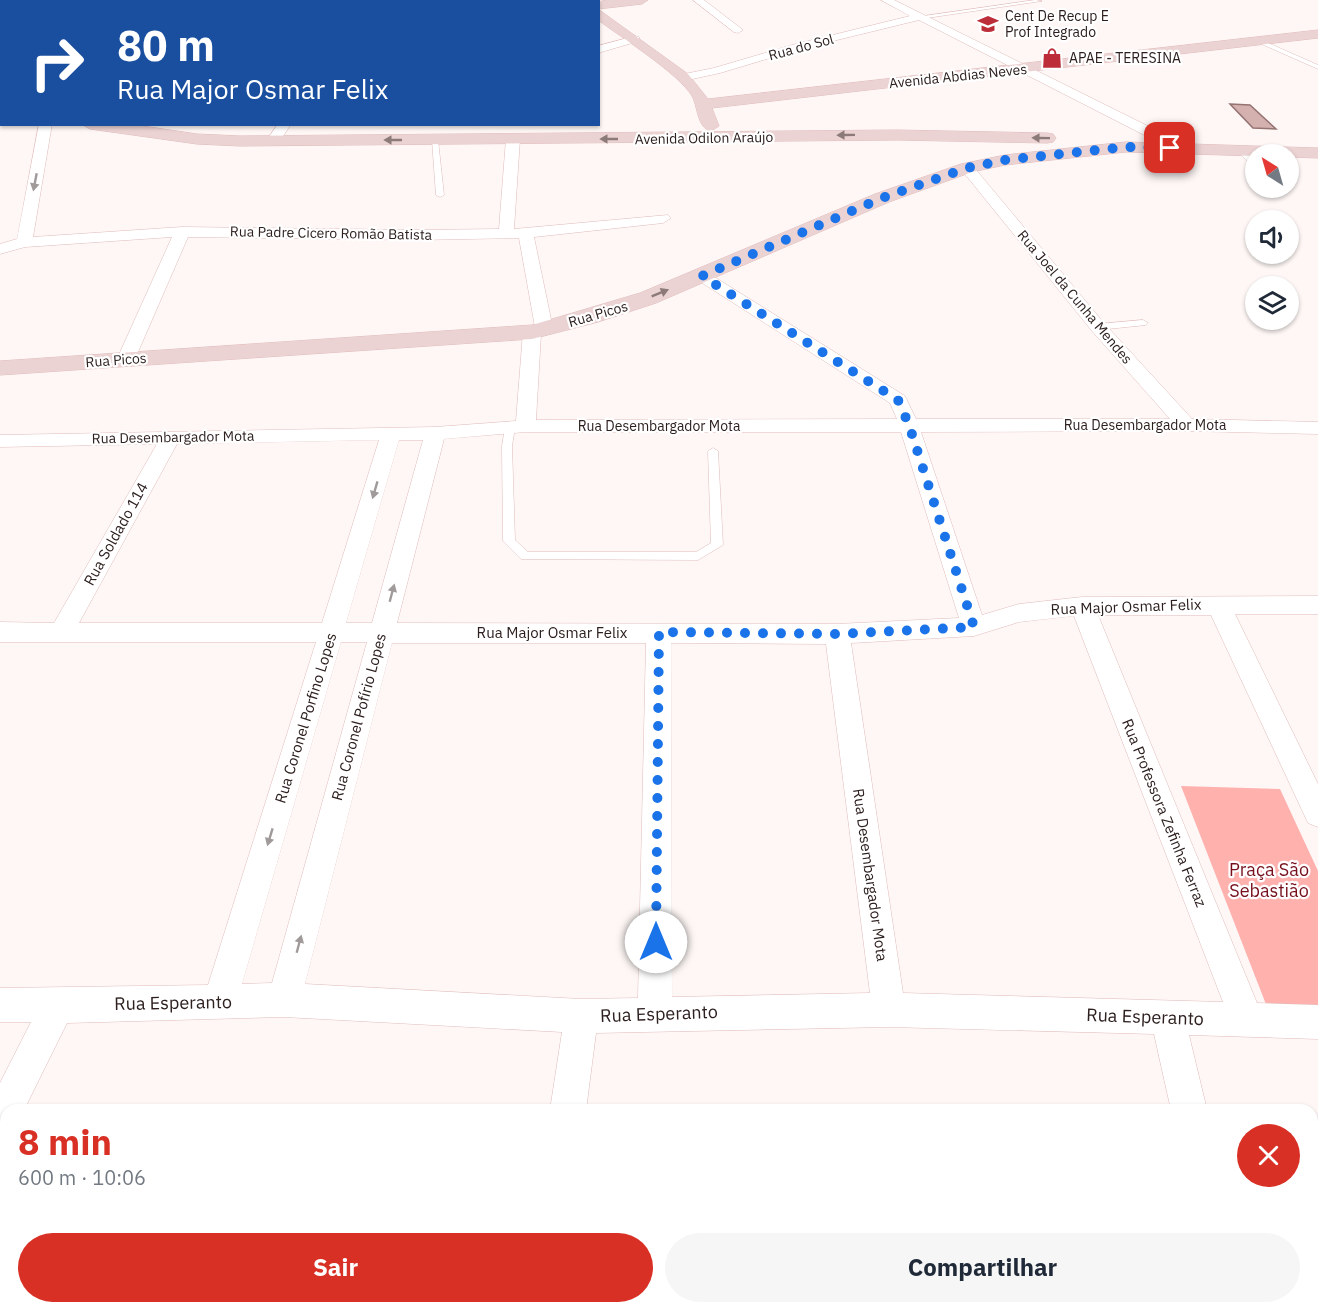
<!DOCTYPE html>
<html lang="pt">
<head>
<meta charset="utf-8">
<style>
	body { margin:0; font-family:"IBM Plex Sans",sans-serif; background:#f6f6f7; color:#1f2937; height:100vh; display:flex; flex-direction:column; font-size:22px; white-space:nowrap }
	* { box-sizing:border-box; margin:0 }
	p { font-size:20px; color:#747a83 }
	.icon { flex:none; width:33px; height:33px; fill:none; stroke:currentColor; stroke-width:2; stroke-linecap:round; stroke-linejoin:round }
	.map { position:relative; flex:1; overflow:hidden }
	.drawer { position:absolute; left:0px; top:1104px; width:1318px; height:210px; display:flex; flex-direction:column; background:#fff; border-radius:18px 18px 0 0; box-shadow:0 2px 4px #0004 }
	.drawer>* { flex:none }
	.banner { position:absolute; left:0px; top:0px; width:600px; height:126px; box-shadow:0 2px 4px #0004; background:#1a4fa0; color:#fff; overflow:hidden }
	.needle { width:39px; rotate:323deg }
	.fabs { position:absolute; left:1245px; top:144px; display:grid; gap:12px }
	.fabs a { display:grid; place-items:center; width:54px; height:54px; border-radius:50%; background:#fff; box-shadow:0 2px 4px #0004; font-size:30px }
	.pin { position:absolute; display:grid; place-items:center; width:51px; height:51px; color:#fff; margin:-26px; border-radius:12px; box-shadow:0 3px 9px #0006 }
	.me { position:absolute; width:66px; margin:-33px; rotate:0deg; stroke-linejoin:round; filter:drop-shadow(0 0 4px #0008) }
	.turn { display:flex; align-items:center; gap:21px; height:126px; padding:0 18px; font-size:27px }
	.turn .icon { width:78px; height:78px; stroke-width:2.5 }
	.turn b { display:block; font-size:42px; line-height:51px }
	.round { display:grid; place-items:center; flex:none; width:63px; height:63px; border-radius:32px; background:#f6f6f7 }
	.head { display:flex; align-items:center; justify-content:space-between; height:102px; padding:0 18px }
	h1 { font-size:36px; font-weight:700; line-height:45px; color:#d93025 }
	.cta { display:flex; gap:12px; margin-top:auto; padding:12px 18px }
	.cta a { flex:1; height:69px; border-radius:36px; background:#d93025; color:#fff; font-size:24px; font-weight:700; line-height:69px; text-align:center }
	.cta a+a { background:#f6f6f7; color:#1f2937 }
	.map>svg:first-child { display:block }
	.green { fill:#ffb1ae }
	.building { fill:#d4b0ae; stroke:#947371; stroke-width:1.5 }
	.lines { fill:none; stroke-linecap:round; stroke-linejoin:round }
	.lane-casing { stroke:#e0bcba; stroke-width:1 }
	.street-casing { stroke:#e0bcba; stroke-width:1 }
	.secondary-casing { stroke:#e0bcba; stroke-width:1 }
	.primary-casing { stroke:#8d5251; stroke-width:1 }
	.lane { fill:#fff; fill-rule:evenodd }
	.street { fill:#fff; fill-rule:evenodd }
	.secondary { fill:#ecd3d3; fill-rule:evenodd }
	.primary { fill:#d9a7a7; fill-rule:evenodd }
	.oneway { fill:#8c7a79 }
	.oneway2 { fill:#a09b9a }
	.route { stroke:#1a73e8; stroke-width:10; stroke-dasharray:0 18 }
	.labels { text-anchor:middle; stroke-width:4.5; stroke-linejoin:round; paint-order:stroke }
	.far-poi-label { font-size:14px; fill:#2d201f; stroke:#fff; text-anchor:start }
	.far-street-label { font-size:14px; fill:#2d201f; stroke:#fff }
	.street-label { font-size:15px; fill:#2d201f; stroke:#fff }
	.near-park-label { font-size:18px; fill:#76101c; stroke:#fff }
	.near-street-label { font-size:18px; fill:#2d201f; stroke:#fff }
</style>
</head>
<body>
<div class="map">
<svg width="1318" height="1314" viewBox="0 0 1318 1314">
	<rect width="100%" height="100%" fill="#fef7f6"/>
	<!-- green -->
	<path class="green" d="M 1181,786 L 1280,789 L 1318,871 L 1318,1014 L 1269,1012 Z"/>
	<!-- building -->
	<path class="building" d="M 1230,104 L 1250,105 L 1276,129 L 1253,128 Z"/>
	<g class="lines">
		<!-- lane casing -->
		<g class="lane-casing">
			<g id="lane">
				<path d="M 1035,0 L 1042,1 L 920,19 L 917,17 Z"/>
				<path d="M 1259,39 L 1318,65 L 1318,69 L 1257,42 Z"/>
				<path d="M 435,138 L 438,140 L 444,195 L 440,197 L 436,195 L 432,140 Z"/>
				<path d="M 1239,149 L 1245,149 L 1256,162 L 1256,169 L 1239,153 Z"/>
				<path d="M 1143,320 L 1148,323 L 1146,325 L 1098,330 L 1093,327 L 1098,324 Z"/>
				<path d="M 510,424 L 515,427 L 512,446 L 515,540 L 528,552 L 696,552 L 711,543 L 708,451 L 713,448 L 718,451 L 723,545 L 698,560 L 521,559 L 503,541 L 502,446 L 505,427 Z"/>
			</g>
		</g>
		<!-- street casing -->
		<g class="street-casing">
			<g id="street">
				<path d="M 246,0 L 264,0 L 265,2 L 247,2 Z"/>
				<path d="M 693,0 L 704,0 L 743,30 L 738,33 L 734,32 Z"/>
				<path d="M 881,0 L 894,0 L 1164,134 L 1177,148 L 1170,152 L 1165,151 L 1154,140 L 919,20 L 800,49 L 720,73 L 683,81 L 677,77 L 679,75 L 714,68 L 792,45 L 910,16 Z"/>
				<path d="M 635,36 L 639,37 L 639,41 L 598,53 L 598,46 Z"/>
				<path d="M 39,124 L 52,124 L 33,237 L 182,227 L 416,230 L 499,229 L 506,139 L 513,135 L 520,139 L 514,229 L 668,215 L 671,218 L 663,223 L 534,237 L 553,329 L 550,333 L 541,334 L 536,420 L 897,419 L 890,403 L 696,279 L 694,276 L 702,271 L 708,273 L 905,396 L 916,419 L 1170,419 L 1092,331 L 960,168 L 967,164 L 972,165 L 1104,323 L 1192,419 L 1318,422 L 1318,434 L 1186,431 L 921,432 L 982,615 L 1019,604 L 1082,597 L 1318,596 L 1318,614 L 1235,614 L 1318,784 L 1318,827 L 1308,823 L 1211,615 L 1098,615 L 1257,1003 L 1318,1005 L 1318,1039 L 1189,1035 L 1207,1110 L 1171,1110 L 1154,1034 L 889,1027 L 596,1033 L 586,1110 L 550,1110 L 562,1032 L 284,1017 L 67,1023 L 24,1110 L 6,1110 L 6,1137 L 0,1139 L 0,1083 L 31,1022 L 0,1022 L 0,988 L 208,985 L 316,642 L 0,642 L 0,622 L 54,623 L 157,444 L 0,447 L 0,435 L 435,427 L 516,421 L 523,332 L 526,328 L 535,327 L 519,238 L 416,240 L 188,237 L 135,359 L 133,363 L 119,363 L 117,359 L 172,237 L 25,247 L 0,254 L 0,244 L 17,239 ZM 526,432 L 901,432 L 959,618 L 837,624 L 397,623 L 444,439 ZM 379,440 L 322,623 L 79,623 L 177,444 ZM 399,440 L 423,440 L 372,623 L 346,623 ZM 1074,616 L 1223,1002 L 903,993 L 851,643 L 974,636 L 1019,622 ZM 341,642 L 367,642 L 272,983 L 242,984 ZM 392,643 L 646,643 L 638,998 L 581,999 L 305,984 ZM 671,643 L 826,644 L 870,993 L 672,997 Z"/>
				<path d="M 278,124 L 291,124 L 278,144 L 268,144 L 266,141 Z"/>
				<path d="M 520,1308 L 562,1308 L 561,1314 L 519,1314 Z"/>
				<path d="M 1215,1308 L 1257,1308 L 1258,1314 L 1216,1314 Z"/>
			</g>
		</g>
		<!-- secondary casing -->
		<g class="secondary-casing">
			<g id="secondary">
				<path d="M 608,0 L 648,0 L 642,4 L 598,9 L 598,2 L 597,2 Z"/>
				<path d="M 598,9 L 688,74 L 708,99 L 1318,30 L 1318,38 L 712,108 L 719,126 L 711,131 C 697,128 698,107 692,96 C 679,74 621,37 598,20 Z"/>
				<rect x="0" y="108" width="2" height="10"/>
				<path d="M 82,124 L 129,124 L 197,134 L 240,136 L 897,130 L 1047,133 L 1053,134 L 1056,138 L 1053,142 L 1047,143 L 897,140 L 240,146 L 197,144 L 90,129 Z"/>
				<path d="M 1126,142 L 1318,148 L 1318,158 L 1288,157 L 1288,154 L 1256,156 L 1126,152 L 1005,165 L 972,172 L 889,202 L 656,303 L 598,322 L 532,339 L 0,375 L 0,361 L 532,325 L 640,293 L 875,194 L 961,164 L 1005,155 Z"/>
			</g>
		</g>
		<!-- primary casing -->
		<g class="primary-casing">
			<g id="primary">
				<path d="M 313,0 L 331,0 L 312,2 Z"/>
				<rect x="0" y="66" width="2" height="8"/>
			</g>
		</g>
		<!-- lane -->
		<use href="#lane" class="lane"/>
		<!-- street -->
		<use href="#street" class="street"/>
		<!-- secondary -->
		<use href="#secondary" class="secondary"/>
		<!-- primary -->
		<use href="#primary" class="primary"/>
	</g>
	<!-- one-way arrows -->
	<defs><path id="oneway-solid" d="M-6-.8H1V-3.2L6.5 0L1 3.2V.8H-6Z" transform="scale(1.5)"/></defs>
	<g class="oneway">
		<use href="#oneway-solid" transform="translate(846 135) rotate(179)"/>
		<use href="#oneway-solid" transform="translate(1041 138) rotate(-179)"/>
		<use href="#oneway-solid" transform="translate(609 139) rotate(180)"/>
		<use href="#oneway-solid" transform="translate(393 140) rotate(180)"/>
		<use href="#oneway-solid" transform="translate(660 293) rotate(-22)"/>
	</g>
	<g class="oneway2">
		<use href="#oneway-solid" transform="translate(35 182) rotate(101)"/>
		<use href="#oneway-solid" transform="translate(375 490) rotate(106)"/>
		<use href="#oneway-solid" transform="translate(392 593) rotate(-75)"/>
		<use href="#oneway-solid" transform="translate(270 837) rotate(107)"/>
		<use href="#oneway-solid" transform="translate(299 944) rotate(-75)"/>
	</g>
	<g class="lines">
		<!-- route -->
		<path class="route" d="M 656,942 L 659,632 L 837,634 L 974,627 L 909,425 L 898,400 L 702,276 L 882,198 L 967,168 L 1005,160 L 1126,147 L 1170,148"/>
	</g>
	<!-- icons -->
	<defs>
		<g id="school-bare" transform="scale(1.62)"><path d="M0-5L7-2L0 1L-7-2ZM-4 1L0 2.5L4 1V4Q0 6-4 4Z" fill="#bd2c39" stroke="#fff" stroke-width="2.5" paint-order="stroke"/></g>
		<g id="shop-bare" transform="scale(1.62)"><path d="M-5-2.5h2.3a2.7 3.5 0 0 1 5.4 0H5L5.5 6h-11ZM-1.5-2.5h3a1.5 2.3 0 0 0-3 0Z" fill="#bd2c39" stroke="#fff" stroke-width="2.5" paint-order="stroke"/></g>
	</defs>
	<g fill-rule="evenodd">
		<use href="#school-bare" x="988" y="24"/>
		<use href="#shop-bare" x="1052" y="58"/>
	</g>
	<g class="labels">
		<!-- far-poi labels -->
		<g class="far-poi-label">
			<text x="1005" y="21">Cent De Recup E<tspan x="1005" dy="16">Prof Integrado</tspan></text>
			<text x="1069" y="63">APAE - TERESINA</text>
		</g>
		<!-- far-street labels -->
		<g class="far-street-label">
			<text transform="translate(801 47) rotate(-15)" y="5">Rua do Sol</text>
			<text transform="translate(958 76) rotate(-6)" y="5">Avenida Abdias Neves</text>
			<text transform="translate(704 138) rotate(-1)" y="5">Avenida Odilon Araújo</text>
			<text transform="translate(331 233) rotate(1)" y="5">Rua Padre Cicero Romão Batista</text>
			<text transform="translate(1075 297) rotate(50)" y="5">Rua Joel da Cunha Mendes</text>
			<text transform="translate(598 314) rotate(-16)" y="5">Rua Picos</text>
			<text transform="translate(116 360) rotate(-4)" y="5">Rua Picos</text>
			<text x="1145" y="430">Rua Desembargador Mota</text>
			<text x="659" y="431">Rua Desembargador Mota</text>
			<text transform="translate(173 437) rotate(-1)" y="5">Rua Desembargador Mota</text>
		</g>
		<!-- street labels -->
		<g class="street-label">
			<text transform="translate(116 534) rotate(-61)" y="5">Rua Soldado 114</text>
			<text transform="translate(1126 607) rotate(-2)" y="5">Rua Major Osmar Felix</text>
			<text x="552" y="638">Rua Major Osmar Felix</text>
			<text transform="translate(359 717) rotate(-75)" y="5">Rua Coronel Pofírio Lopes</text>
			<text transform="translate(306 718) rotate(-73)" y="5">Rua Coronel Porfino Lopes</text>
			<text transform="translate(1164 813) rotate(68)" y="5">Rua Professora Zefinha Ferraz</text>
			<text transform="translate(870 875) rotate(82)" y="5">Rua Desembargador Mota</text>
		</g>
		<!-- near-park labels -->
		<g class="near-park-label">
			<text x="1269" y="876">Praça São<tspan x="1269" dy="21">Sebastião</tspan></text>
		</g>
		<!-- near-street labels -->
		<g class="near-street-label">
			<text transform="translate(173 1003) rotate(-1)" y="6">Rua Esperanto</text>
			<text transform="translate(659 1014) rotate(-2)" y="6">Rua Esperanto</text>
			<text transform="translate(1145 1017) rotate(2)" y="6">Rua Esperanto</text>
		</g>
	</g>
</svg>
<div class="fabs">
<a><svg class="needle" viewBox="-14 -14 28 28"><path d="M0-13l5 13h-10z" fill="#e53935"/><path d="M0 13l5-13h-10z" fill="#747a83"/></svg></a>
<a><svg class="icon" aria-label="sound" viewBox="0 0 24 24"><path d="M4 9h4l5-4v14l-5-4H4zM17 9q2 3 0 6"/></svg></a>
<a><svg class="icon" aria-label="layers" viewBox="0 0 24 24"><path d="M12 4l9 5-9 5-9-5zM3 14l9 5 9-5"/></svg></a>
</div>
<div class="pin" style="left:1170px;top:148px;background:#d93025"><svg class="icon" aria-label="arrive" viewBox="0 0 24 24"><path d="M6 21V4h12l-3 4 3 4H6"/></svg></div>
<svg class="me" style="left:656px;top:942px" viewBox="-20 -20 40 40"><circle r="19" fill="#fff"/><path d="M0-13L10 11 0 6-10 11z" fill="#1a73e8"/></svg>
<div class="banner">
<div class="turn"><svg class="icon" aria-label="right" viewBox="0 0 24 24"><path d="M7 20v-9h11M14 6l5 5-5 5"/></svg><div><b>80 m</b>Rua Major Osmar Felix</div></div>
</div>
<section class="drawer">
<div class="head"><div><h1>8 min</h1><p>600 m · 10:06</p></div><a class="round" style="background:#d93025;color:#fff"><svg class="icon" aria-label="close" viewBox="0 0 24 24"><path d="M6 6l12 12M18 6L6 18"/></svg></a></div>
<div class="cta"><a>Sair</a><a>Compartilhar</a></div>
</section>
</div>
</body>
</html>
